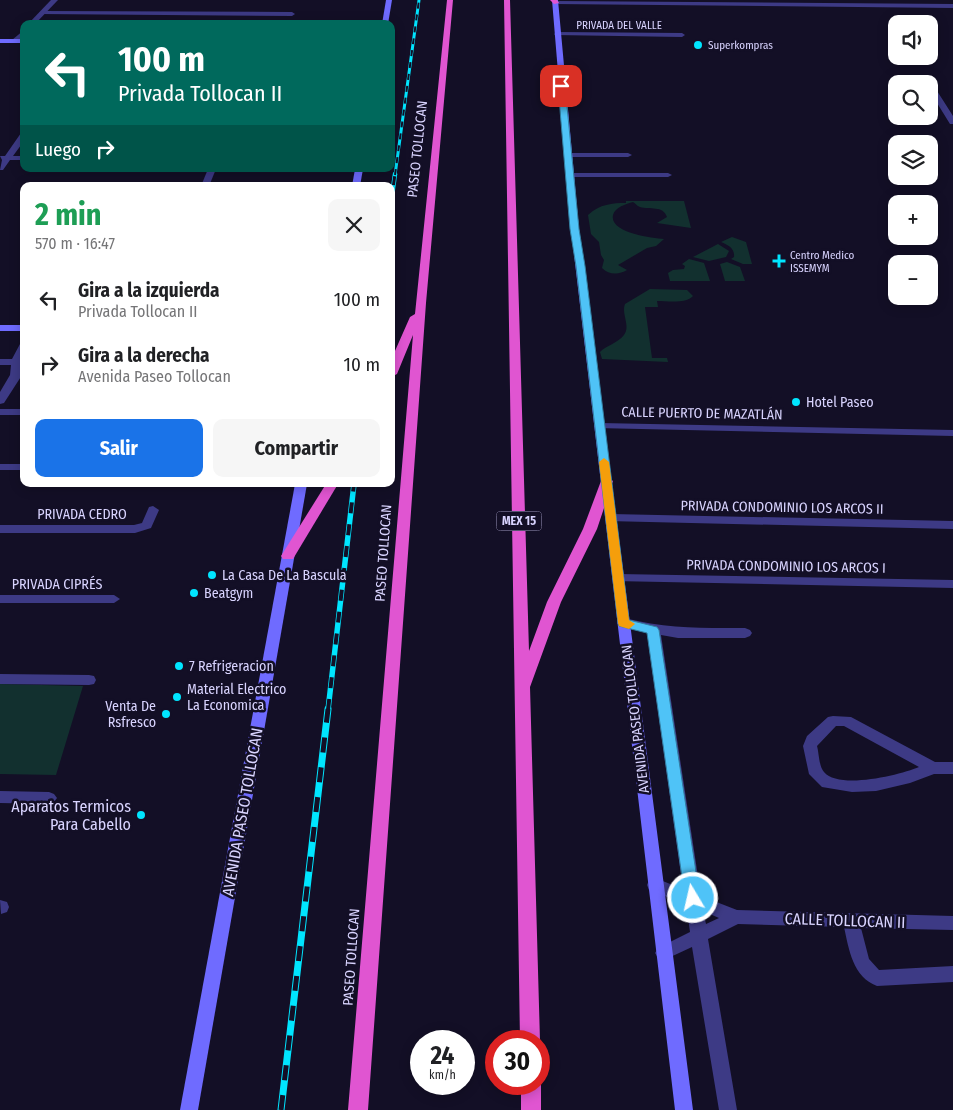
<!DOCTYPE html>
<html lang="es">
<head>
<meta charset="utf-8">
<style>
	body { margin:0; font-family:"Fira Sans Condensed",sans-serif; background:#f6f6f6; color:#202124; height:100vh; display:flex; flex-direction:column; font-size:19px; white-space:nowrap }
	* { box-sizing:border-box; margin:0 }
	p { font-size:16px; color:#757577 }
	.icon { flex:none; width:28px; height:28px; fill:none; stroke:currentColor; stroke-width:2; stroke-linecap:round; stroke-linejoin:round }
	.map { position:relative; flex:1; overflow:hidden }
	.details { position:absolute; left:20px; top:182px; width:375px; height:305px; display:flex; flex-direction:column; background:#fff; border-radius:10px; box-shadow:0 2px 12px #0003 }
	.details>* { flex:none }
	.top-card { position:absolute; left:20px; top:20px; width:375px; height:152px; border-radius:10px; box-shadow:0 2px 12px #0003; background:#00695c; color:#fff; overflow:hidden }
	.tools { position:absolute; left:888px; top:15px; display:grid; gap:10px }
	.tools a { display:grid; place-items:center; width:50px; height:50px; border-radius:10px; background:#fff; box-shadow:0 2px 12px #0003; font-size:25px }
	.speed { position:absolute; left:410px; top:1030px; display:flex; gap:10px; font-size:25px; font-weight:700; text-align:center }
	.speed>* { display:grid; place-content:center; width:65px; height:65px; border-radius:50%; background:#fff; box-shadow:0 2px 12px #0003; line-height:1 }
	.speed small { font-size:12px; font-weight:400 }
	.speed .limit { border:8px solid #d22; background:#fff; color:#111 }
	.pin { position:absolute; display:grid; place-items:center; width:42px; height:42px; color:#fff; margin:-21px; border-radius:10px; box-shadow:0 2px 8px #0006 }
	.me { position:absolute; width:55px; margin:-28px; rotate:351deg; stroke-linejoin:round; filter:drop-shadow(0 0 4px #0008) }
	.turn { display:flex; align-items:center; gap:18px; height:105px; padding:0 15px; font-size:22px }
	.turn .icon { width:65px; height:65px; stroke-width:2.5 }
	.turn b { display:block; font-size:35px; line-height:42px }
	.then { display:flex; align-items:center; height:48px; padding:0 15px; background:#0003; gap:10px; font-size:19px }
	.round { display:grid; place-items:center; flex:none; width:52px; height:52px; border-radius:10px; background:#f6f6f6 }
	.headline { display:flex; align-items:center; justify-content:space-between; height:85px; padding:0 15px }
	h1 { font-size:30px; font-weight:700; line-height:38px; color:#1e9e55 }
	.button { display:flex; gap:10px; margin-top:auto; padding:10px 15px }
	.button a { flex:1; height:58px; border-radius:10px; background:#1a73e8; color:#fff; font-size:20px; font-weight:700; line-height:58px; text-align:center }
	.button a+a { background:#f6f6f6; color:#202124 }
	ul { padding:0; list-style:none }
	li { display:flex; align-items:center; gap:15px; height:65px; padding:0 15px }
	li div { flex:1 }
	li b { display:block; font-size:19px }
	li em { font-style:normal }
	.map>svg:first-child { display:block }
	.green { fill:#12302f }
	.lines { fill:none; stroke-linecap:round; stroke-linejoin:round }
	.minor { fill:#3d3a85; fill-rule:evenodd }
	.tertiary { fill:#3d3a85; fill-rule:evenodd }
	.secondary { fill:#6f6bff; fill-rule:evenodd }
	.trunk { fill:#e055d1; fill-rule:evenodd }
	.rail-far3-casing { stroke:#00e5ff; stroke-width:3 }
	.rail-far2-casing { stroke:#00e5ff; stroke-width:4.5 }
	.rail-far1-casing { stroke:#00e5ff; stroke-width:5.5 }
	.rail-casing { stroke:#00e5ff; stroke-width:7 }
	.rail-far3 { stroke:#130f26; stroke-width:2; stroke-dasharray:6; stroke-linecap:butt }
	.rail-far2 { stroke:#130f26; stroke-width:3; stroke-dasharray:9; stroke-linecap:butt }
	.rail-far1 { stroke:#130f26; stroke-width:4; stroke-dasharray:11; stroke-linecap:butt }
	.rail { stroke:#130f26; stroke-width:5; stroke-dasharray:15; stroke-linecap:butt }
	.route { fill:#4fc3f7; stroke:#337fa1 }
	.slow { fill:#f59e0b }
	.poi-dot { fill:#00e5ff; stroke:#130f26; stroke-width:2 }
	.labels { text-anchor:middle; stroke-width:5; stroke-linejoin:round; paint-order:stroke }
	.far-street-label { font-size:11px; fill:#d9d4ff; stroke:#130f26 }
	.far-poi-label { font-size:11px; fill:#d9d4ff; stroke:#130f26; text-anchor:start }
	.shield { fill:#130f26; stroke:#9e99be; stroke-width:1 }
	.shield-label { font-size:12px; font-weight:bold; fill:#d9d4ff }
	.street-label { font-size:14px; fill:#d9d4ff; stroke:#130f26 }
	.poi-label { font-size:14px; fill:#d9d4ff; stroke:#130f26; text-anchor:start }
	.near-poi-label { font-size:16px; fill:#d9d4ff; stroke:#130f26; text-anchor:end }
	.near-street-label { font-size:16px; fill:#d9d4ff; stroke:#130f26 }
</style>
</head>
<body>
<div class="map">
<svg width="953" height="1110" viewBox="0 0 953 1110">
	<rect width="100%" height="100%" fill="#130f26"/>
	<!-- green -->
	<g class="green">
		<path d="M 626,201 L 684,201 L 691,228 L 657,223 L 667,217 C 663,205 650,210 640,207 C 637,206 635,203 633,202 C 626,204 615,207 613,215 C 609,233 652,238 664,239 L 656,246 L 647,248 L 618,265 L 627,270 C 619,275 609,275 602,268 L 604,260 L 601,255 L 599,242 L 591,234 L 588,215 C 600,204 612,203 626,203 Z"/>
		<path d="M 732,237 L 746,242 L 752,264 L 743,264 L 731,259 L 734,257 C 735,248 728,245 721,242 Z"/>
		<path d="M 718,244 L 729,251 L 726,257 L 709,261 L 693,257 Z"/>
		<path d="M 689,259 L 704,263 L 710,281 L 670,281 L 668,273 L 673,270 L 684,269 L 685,266 L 682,264 Z"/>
		<path d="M 727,262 L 740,267 L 745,281 L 725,281 L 720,264 Z"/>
		<path d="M 650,289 L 687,290 L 693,296 C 686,304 668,301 657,301 L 658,307 L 645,307 L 652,358 L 667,358 L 668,362 L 602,359 L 600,352 C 607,345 618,343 624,335 C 631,326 621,314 625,304 Z"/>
		<path d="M 0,684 L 83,686 L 56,775 L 0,774 Z"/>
	</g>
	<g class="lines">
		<!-- minor -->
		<g class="minor">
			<path d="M 556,1 L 953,4 L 953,8 L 554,4 L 553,3 Z"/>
			<path d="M 42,11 L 292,12 L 295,14 L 292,16 L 40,14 L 39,13 Z"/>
			<path d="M 557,32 L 682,33 L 685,35 L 682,37 L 555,35 L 554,34 Z"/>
			<path d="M 929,83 L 932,83 L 953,116 L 953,124 L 950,124 L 929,90 L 929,84 L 926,84 Z"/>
			<path d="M 21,133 L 24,133 L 24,141 L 13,156 L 24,156 L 24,160 L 10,160 L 3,170 L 0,170 L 2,160 L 0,156 L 5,156 Z"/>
			<path d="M 565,153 L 628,153 L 632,155 L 628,157 L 565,157 Z"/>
			<path d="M 208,169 L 216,169 L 209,186 L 201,186 Z"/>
			<path d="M 567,173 L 668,173 L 672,175 L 668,177 L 567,177 Z"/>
			<path d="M 24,343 L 24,372 L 4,403 L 0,404 L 0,392 L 10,375 L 11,365 L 0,365 L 0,359 L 12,359 L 20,344 Z"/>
			<rect x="0" y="409" width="24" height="6"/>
			<path d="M 600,423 L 953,430 L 953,436 L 596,428 L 594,426 Z"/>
			<rect x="0" y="464" width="24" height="6"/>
			<path d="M 153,506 L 159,510 L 151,528 L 135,533 L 0,533 L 0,525 L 134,525 L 142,523 L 149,507 Z"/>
			<path d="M 611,514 L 953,521 L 953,529 L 607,521 L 605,518 L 607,515 Z"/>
			<path d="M 618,574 L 953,580 L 953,588 L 613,581 L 612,578 Z"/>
			<path d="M 0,595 L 114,595 L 120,599 L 114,603 L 0,603 Z"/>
			<path d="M 624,618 C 668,629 701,628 745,628 L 750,630 L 752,633 L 750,636 L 745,638 L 678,638 L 661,635 L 701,896 L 737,910 L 953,916 L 953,930 L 861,928 L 869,959 L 879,970 L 953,966 L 953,982 L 877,986 C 853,977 849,950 844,927 L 738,924 L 708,939 L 737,1110 L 719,1110 L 692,947 L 664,960 L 658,958 L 655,953 L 658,948 L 690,932 L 686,904 L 649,890 L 647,885 L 649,880 L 655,878 L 683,889 L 647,633 L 619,626 L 617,623 L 619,620 ZM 703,911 L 719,918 L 706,924 Z"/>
			<path d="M 0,674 L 89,675 L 94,676 L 96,680 L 94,684 L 89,685 L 0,684 Z"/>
			<path d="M 833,716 L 851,717 L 935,762 L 953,762 L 953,774 L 934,774 L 910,783 L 876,791 L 852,792 L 822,787 L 809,774 L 803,746 L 807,736 L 828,717 ZM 836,726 L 844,726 L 919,767 C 900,775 839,790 824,772 C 819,767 819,753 817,746 Z"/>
			<path d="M 0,791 L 49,792 L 54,794 L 57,798 L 54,802 L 49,804 L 0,803 Z"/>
			<path d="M 0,900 L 7,902 L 9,907 L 7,912 L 1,914 Z"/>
		</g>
		<!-- tertiary -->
		<g class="tertiary">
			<path d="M 51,0 L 58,0 L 35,24 L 28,24 Z"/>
			<path d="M 24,30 L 24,36 L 16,42 L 12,42 L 12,40 Z"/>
		</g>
		<!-- secondary -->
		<g class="secondary">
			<path d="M 386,0 L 392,0 L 388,24 L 382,24 Z"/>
			<path d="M 552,0 L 558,0 L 579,229 L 693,1110 L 675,1110 L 571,229 Z"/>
			<rect x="0" y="39" width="24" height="4"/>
			<path d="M 355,169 L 363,169 L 360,186 L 352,186 Z"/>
			<rect x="0" y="325" width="24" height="6"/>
			<path d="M 295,484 L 307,484 L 198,1110 L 180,1110 Z"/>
		</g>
		<!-- trunk -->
		<g class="trunk">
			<path d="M 447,0 L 453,0 L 426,303 L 368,1110 L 348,1110 L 413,335 L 397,374 L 391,377 L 391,360 L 410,317 L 415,314 Z"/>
			<path d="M 504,0 L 510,0 L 529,651 L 547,602 L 583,529 L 601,481 L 607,477 L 613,481 L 597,529 L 561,602 L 530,687 L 540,1041 L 539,1044 L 539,1041 L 520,1041 Z"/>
			<path d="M 550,0 L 557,0 L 559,3 L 554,4 Z"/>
			<path d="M 326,484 L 338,484 L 293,559 L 283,559 L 281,556 Z"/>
			<path d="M 539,1078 L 541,1084 L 541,1110 L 521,1110 L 521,1084 L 539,1084 Z"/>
		</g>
		<!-- rail-far3 casing -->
		<g class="rail-far3-casing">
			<path id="rail-far3" d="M 395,175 L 419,0"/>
		</g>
		<!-- rail-far2 casing -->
		<g class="rail-far2-casing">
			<path id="rail-far2" d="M 391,203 L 395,174"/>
		</g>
		<!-- rail-far1 casing -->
		<g class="rail-far1-casing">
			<path id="rail-far1" d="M 328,710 L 354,484"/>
		</g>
		<!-- rail casing -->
		<g class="rail-casing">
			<path id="rail" d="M 281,1110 L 328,709"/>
		</g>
		<!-- rail-far3 -->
		<use href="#rail-far3" class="rail-far3"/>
		<!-- rail-far2 -->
		<use href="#rail-far2" class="rail-far2"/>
		<!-- rail-far1 -->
		<use href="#rail-far1" class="rail-far1"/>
		<!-- rail -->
		<use href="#rail" class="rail"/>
	</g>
	<!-- route -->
	<path class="route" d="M 561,84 L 565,86 L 579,229 L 585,266 L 629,620 L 657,627 L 659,630 L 700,898 L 698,903 L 693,905 L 688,903 L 685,898 L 647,633 L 619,626 L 618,623 L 576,266 L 570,229 L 558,86 Z"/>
	<!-- slow -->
	<path class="slow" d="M 604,458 L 609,462 L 629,620 L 635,624 L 629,629 L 619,626 L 618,623 L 599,462 Z"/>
	<!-- markers -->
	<g class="poi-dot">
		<circle cx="698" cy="45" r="5"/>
		<path d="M776.5 253.5h5v5h5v5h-5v5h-5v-5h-5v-5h5z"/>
		<circle cx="796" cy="402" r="5"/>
		<circle cx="212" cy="575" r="5"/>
		<circle cx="194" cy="593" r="5"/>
		<circle cx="179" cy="666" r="5"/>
		<circle cx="177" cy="697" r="5"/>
		<circle cx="166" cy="714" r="5"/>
		<circle cx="141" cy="815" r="5"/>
	</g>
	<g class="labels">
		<!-- far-street labels -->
		<g class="far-street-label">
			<text x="619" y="29">PRIVADA DEL VALLE</text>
		</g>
		<!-- far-poi labels -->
		<g class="far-poi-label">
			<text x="708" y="49">Superkompras</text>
			<text x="790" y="259">Centro Medico<tspan x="790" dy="13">ISSEMYM</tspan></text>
		</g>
		<!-- shield labels -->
		<rect class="shield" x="496.5" y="511.5" width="45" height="19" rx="4"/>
		<g class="shield-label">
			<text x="519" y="525">MEX 15</text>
		</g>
		<!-- street labels -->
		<g class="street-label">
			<text transform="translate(417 149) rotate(-84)" y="5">PASEO TOLLOCAN</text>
			<text transform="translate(702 413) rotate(1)" y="5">CALLE PUERTO DE MAZATLÁN</text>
			<text transform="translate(782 507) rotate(1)" y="5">PRIVADA CONDOMINIO LOS ARCOS II</text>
			<text x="82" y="519">PRIVADA CEDRO</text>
			<text transform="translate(383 553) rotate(-86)" y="5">PASEO TOLLOCAN</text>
			<text transform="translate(786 566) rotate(1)" y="5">PRIVADA CONDOMINIO LOS ARCOS I</text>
			<text x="57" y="589">PRIVADA CIPRÉS</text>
			<text transform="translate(635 719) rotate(-97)" y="5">AVENIDA PASEO TOLLOCAN</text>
			<text transform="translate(351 957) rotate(-86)" y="5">PASEO TOLLOCAN</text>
		</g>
		<!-- poi labels -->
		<g class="poi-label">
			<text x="806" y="407">Hotel Paseo</text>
			<text x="222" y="580">La Casa De La Bascula</text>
			<text x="204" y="598">Beatgym</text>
			<text x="189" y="671">7 Refrigeracion</text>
			<text x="187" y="694">Material Electrico<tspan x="187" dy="16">La Economica</tspan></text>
			<text x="156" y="711" text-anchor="end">Venta De<tspan x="156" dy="16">Rsfresco</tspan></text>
		</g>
		<!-- near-poi labels -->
		<g class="near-poi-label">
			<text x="131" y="812">Aparatos Termicos<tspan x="131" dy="18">Para Cabello</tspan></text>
		</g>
		<!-- near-street labels -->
		<g class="near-street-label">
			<text transform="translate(242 812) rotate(-80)" y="6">AVENIDA PASEO TOLLOCAN</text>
			<text transform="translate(845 920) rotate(2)" y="6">CALLE TOLLOCAN II</text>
		</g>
	</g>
</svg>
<div class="tools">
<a><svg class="icon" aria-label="sound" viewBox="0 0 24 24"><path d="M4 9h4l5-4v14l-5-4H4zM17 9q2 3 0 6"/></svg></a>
<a><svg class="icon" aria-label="search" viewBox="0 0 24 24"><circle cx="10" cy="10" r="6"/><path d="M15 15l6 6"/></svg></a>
<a><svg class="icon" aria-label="layers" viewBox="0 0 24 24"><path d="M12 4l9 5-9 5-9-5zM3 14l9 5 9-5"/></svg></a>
<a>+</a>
<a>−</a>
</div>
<div class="speed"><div>24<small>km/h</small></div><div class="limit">30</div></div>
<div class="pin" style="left:561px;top:86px;background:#d93025"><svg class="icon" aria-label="arrive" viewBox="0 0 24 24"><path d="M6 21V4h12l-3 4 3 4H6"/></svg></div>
<svg class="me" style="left:693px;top:898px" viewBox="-20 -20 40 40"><circle r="17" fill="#4fc3f7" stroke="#fff" stroke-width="3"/><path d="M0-11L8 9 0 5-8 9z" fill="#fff"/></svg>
<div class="top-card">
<div class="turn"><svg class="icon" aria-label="left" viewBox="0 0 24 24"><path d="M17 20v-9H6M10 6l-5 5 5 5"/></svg><div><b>100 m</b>Privada Tollocan II</div></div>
<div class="then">Luego<svg class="icon" aria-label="right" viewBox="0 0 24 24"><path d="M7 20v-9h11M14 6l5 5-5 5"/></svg></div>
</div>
<section class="details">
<div class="headline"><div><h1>2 min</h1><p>570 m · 16:47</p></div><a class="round"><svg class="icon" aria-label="close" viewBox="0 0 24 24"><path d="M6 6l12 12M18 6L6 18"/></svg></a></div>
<ul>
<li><svg class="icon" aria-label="left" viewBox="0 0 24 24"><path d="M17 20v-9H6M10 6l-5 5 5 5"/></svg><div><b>Gira a la izquierda</b><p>Privada Tollocan II</p></div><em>100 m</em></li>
<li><svg class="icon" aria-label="right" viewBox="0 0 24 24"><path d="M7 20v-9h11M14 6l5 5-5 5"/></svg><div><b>Gira a la derecha</b><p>Avenida Paseo Tollocan</p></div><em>10 m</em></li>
</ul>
<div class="button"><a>Salir</a><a>Compartir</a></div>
</section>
</div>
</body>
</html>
